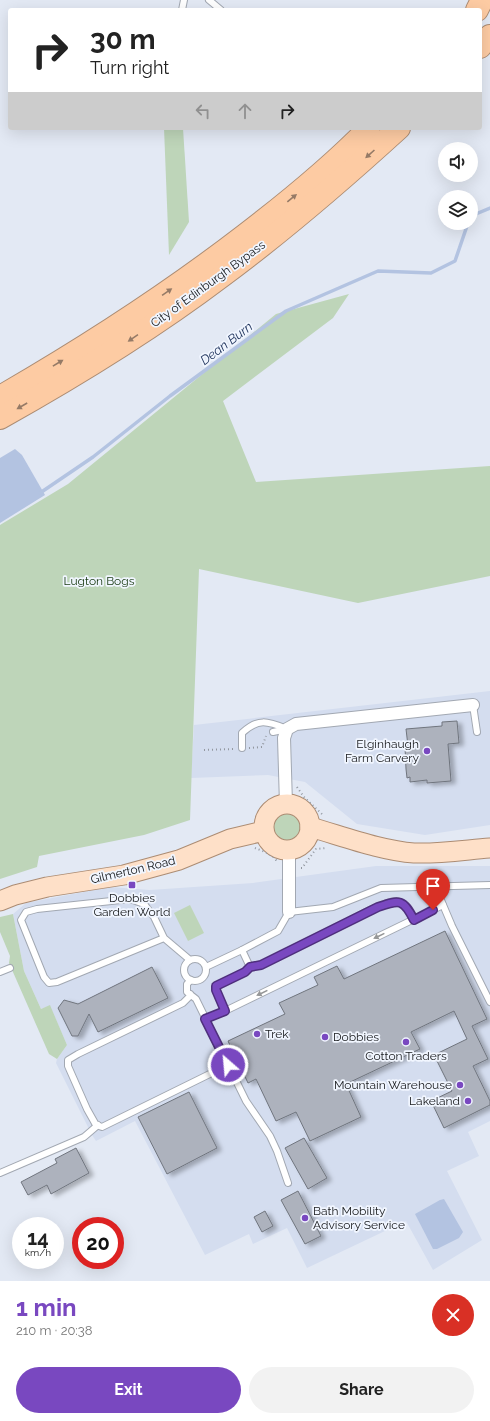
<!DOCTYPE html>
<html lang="en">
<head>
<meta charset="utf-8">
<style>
	body { margin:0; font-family:Raleway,sans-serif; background:#f2f2f2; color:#222; height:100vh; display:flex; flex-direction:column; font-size:15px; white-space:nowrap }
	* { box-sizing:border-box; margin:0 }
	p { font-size:13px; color:#767676 }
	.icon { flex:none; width:22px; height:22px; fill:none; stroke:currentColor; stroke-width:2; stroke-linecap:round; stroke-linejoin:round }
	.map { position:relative; height:1281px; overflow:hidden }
	.panel { display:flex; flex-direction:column; background:#fff; flex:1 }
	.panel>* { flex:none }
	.top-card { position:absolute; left:8px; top:8px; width:474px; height:122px; border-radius:4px; box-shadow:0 4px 16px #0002; background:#fff; color:#222; overflow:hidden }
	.tools { position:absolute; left:438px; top:142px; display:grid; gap:8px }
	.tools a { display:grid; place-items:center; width:40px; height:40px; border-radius:50%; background:#fff; box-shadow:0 4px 16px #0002; font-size:20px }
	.speed { position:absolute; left:12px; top:1217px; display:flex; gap:8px; font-size:20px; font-weight:700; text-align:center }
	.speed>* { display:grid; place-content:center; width:52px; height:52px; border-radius:50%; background:#fff; box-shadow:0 4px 16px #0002; line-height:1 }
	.speed small { font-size:10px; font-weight:400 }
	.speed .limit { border:6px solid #d22; background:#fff; color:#111 }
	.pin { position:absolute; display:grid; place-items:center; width:34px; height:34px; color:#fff; margin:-41px -17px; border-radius:50% 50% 50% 0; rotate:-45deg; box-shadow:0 0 4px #0007 }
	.pin .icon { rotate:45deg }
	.me { position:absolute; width:44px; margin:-22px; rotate:333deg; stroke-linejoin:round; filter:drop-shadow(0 0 3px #0008) }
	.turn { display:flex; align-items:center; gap:14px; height:84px; padding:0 16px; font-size:18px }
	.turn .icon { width:52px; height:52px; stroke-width:2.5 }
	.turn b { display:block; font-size:28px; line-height:34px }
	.lanes { display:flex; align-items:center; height:38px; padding:0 16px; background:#0003; justify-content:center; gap:20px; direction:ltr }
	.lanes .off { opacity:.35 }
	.round { display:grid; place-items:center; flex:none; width:42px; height:42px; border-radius:21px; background:#f2f2f2 }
	.overview { display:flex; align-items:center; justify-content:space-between; height:68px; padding:0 16px }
	h1 { font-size:24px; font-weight:700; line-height:30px; color:#7948c0 }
	.button { display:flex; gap:8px; margin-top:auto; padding:8px 16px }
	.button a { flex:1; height:46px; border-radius:24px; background:#7948c0; color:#fff; font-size:16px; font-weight:700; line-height:46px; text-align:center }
	.button a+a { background:#f2f2f2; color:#222 }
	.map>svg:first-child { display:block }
	.built { fill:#d4ddef }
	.green { fill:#bed5b9 }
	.water { fill:#b3c3e1 }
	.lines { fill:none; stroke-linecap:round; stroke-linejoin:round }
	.stream { stroke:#b3c3e1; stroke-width:3.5 }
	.building { fill:#adb2bd; stroke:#70757e; filter:url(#shadow) }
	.lane-casing { stroke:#a2a8b2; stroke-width:8 }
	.street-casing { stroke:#a2a8b2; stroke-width:14 }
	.primary-casing { stroke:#ac8c73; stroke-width:21 }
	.highway-casing { stroke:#ac8c73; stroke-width:24 }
	.path { stroke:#92979f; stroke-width:2; stroke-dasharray:1 3; stroke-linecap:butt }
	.lane { stroke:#fff; stroke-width:6 }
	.street { stroke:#fff; stroke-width:12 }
	.primary { stroke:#fee0c8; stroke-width:19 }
	.highway { stroke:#fdcba3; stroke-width:22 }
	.oneway { fill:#957a66 }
	.oneway2 { fill:#969798 }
	.route-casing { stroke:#4f2f7d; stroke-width:10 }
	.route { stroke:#7948c0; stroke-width:7 }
	.poi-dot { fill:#7948c0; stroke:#f1f6ff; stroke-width:1.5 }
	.labels { text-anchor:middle; stroke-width:3.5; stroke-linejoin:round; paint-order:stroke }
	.street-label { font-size:12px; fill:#16181b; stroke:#f1f6ff }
	.park-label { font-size:12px; fill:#16380f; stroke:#f1f6ff }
	.poi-label { font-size:12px; fill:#16181b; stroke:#f1f6ff; text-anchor:end }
	.water-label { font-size:13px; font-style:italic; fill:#21355e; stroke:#f1f6ff }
</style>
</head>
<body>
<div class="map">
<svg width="490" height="1281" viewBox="0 0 490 1281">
	<defs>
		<filter id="shadow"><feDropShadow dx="4.5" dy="2.5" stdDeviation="2" flood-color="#0004"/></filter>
	</defs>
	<rect width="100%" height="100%" fill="#e3e9f4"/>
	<!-- built -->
	<g class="built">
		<path d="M 490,691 L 490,825 L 425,835 L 357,824 L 305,782 L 268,775 L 191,778 L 194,725 Z"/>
		<path d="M 376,866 L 490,866 L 490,1121 L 468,1132 L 479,1156 L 447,1171 L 482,1240 L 433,1270 L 406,1221 L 307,1268 L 287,1228 L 253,1244 L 249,1234 L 205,1255 L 135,1121 L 96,1141 L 92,1135 L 56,1063 L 57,1059 L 67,1045 L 50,1006 L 41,1009 L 24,971 L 13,914 L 26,903 L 110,887 L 150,890 L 253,883 Z"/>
	</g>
	<!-- green -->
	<g class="green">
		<path d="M 164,128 L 183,128 L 189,222 L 169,255 Z"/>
		<path d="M 349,294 L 333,318 L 223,401 L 256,482 L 490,466 L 490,576 L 358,603 L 199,569 L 190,820 L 144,835 L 39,856 L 37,867 L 0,879 L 0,525 L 68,484 L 276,314 Z"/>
		<circle cx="287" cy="827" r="16"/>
		<path d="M 190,905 L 204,933 L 188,941 L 174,913 Z"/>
		<path d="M 13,914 L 24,971 L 41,1009 L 50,1005 L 67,1045 L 57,1059 L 49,1054 L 9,963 L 10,956 L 0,932 L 0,917 Z"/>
	</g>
	<!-- water -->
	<g class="water">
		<path d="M 15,449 L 22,455 L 45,495 L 0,523 L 0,458 Z"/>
		<path d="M 444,1199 L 463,1232 L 459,1238 L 437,1249 L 433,1249 L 415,1214 L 440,1200 Z"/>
	</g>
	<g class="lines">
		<!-- stream -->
		<g class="stream">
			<path d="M 471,216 L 490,208"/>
			<path d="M 40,493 L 93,457 L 170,396 L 286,311 L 378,271 L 431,273 L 455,261 L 468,223"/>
		</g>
	</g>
	<!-- building -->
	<g class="building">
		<path d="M 457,721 L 459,743 L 448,744 L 451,781 L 427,783 L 427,780 L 410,782 L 410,777 L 407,778 L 406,769 L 405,747 L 408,746 L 406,729 L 442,726 L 442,722 Z"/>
		<path d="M 445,931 L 487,1019 L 472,1026 L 488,1059 L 473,1066 L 490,1101 L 490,1105 L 444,1128 L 431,1101 L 452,1091 L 434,1055 L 467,1039 L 454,1011 L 411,1032 L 420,1049 L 346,1084 L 361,1117 L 310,1141 L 296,1112 L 276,1121 L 256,1079 L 248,1083 L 228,1041 L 285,1014 L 279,1003 L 318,985 L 314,977 L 337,966 L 344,979 Z"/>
		<path d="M 152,967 L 168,998 L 98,1032 L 89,1014 L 78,1036 L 72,1036 L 58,1008 L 64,1000 L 78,1004 Z"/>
		<path d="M 189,1092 L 217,1148 L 167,1174 L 138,1117 Z"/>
		<path d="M 304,1138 L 327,1178 L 308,1189 L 285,1148 Z"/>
		<path d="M 76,1148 L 89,1173 L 51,1194 L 47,1185 L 28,1195 L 21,1182 L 57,1163 L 55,1159 Z"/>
		<path d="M 298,1191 L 321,1236 L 305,1244 L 281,1200 Z"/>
		<path d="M 265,1211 L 273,1226 L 262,1232 L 254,1217 Z"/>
	</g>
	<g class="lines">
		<!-- lane casing -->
		<g class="lane-casing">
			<g id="lane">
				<path d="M 209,0 L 221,10"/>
				<path d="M 182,10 L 184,0"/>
				<path d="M 473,705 L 477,732"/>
				<path d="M 273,732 L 287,729"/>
				<path d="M 242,748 L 242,733 C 258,718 267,721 287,729"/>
				<path d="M 435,886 L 452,926 L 490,1002"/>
				<path d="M 414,919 C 410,912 406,902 396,901 C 387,901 370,910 362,914 C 328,931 294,948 261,965 L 250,967 L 242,950 L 278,931 L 289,912 L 333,907 L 381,888 L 490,885"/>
				<path d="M 164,938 L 57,982 L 49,983 L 44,977 L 21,920 L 26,912 L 37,909 L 130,899 L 144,904 L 154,917 L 164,938 L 190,960"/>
				<circle cx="195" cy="970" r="11"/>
				<path d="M 206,967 L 242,950"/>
				<path d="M 0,972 L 10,968"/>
				<path d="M 191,980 L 187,984 L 187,992 L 196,999 L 246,1101 L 270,1136 L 277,1151 L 288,1183"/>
				<path d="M 190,994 L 190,996 L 183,1003 L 78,1054 L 68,1060 L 68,1066 L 87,1109 L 96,1125 L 102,1127 L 228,1065"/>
				<path d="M 225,1011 L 216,990 L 216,986 L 245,972 L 250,967"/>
				<path d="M 205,1019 L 225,1011 L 443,905"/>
				<path d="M 0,1173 L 84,1137 L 98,1125"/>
			</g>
		</g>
		<!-- street casing -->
		<g class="street-casing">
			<g id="street">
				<path d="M 286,804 L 284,738 L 287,729 L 296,724 L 473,705"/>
				<path d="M 289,912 L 289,850"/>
			</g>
		</g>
		<!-- primary casing -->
		<g class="primary-casing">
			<g id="primary">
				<circle cx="287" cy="827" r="23"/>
				<path d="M 310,827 C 342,836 382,851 414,853 C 439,854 465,850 490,848"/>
				<path d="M 0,901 L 15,895 L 47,887 L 124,875 L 179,860 L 230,839 L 264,831"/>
			</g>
		</g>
		<!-- highway casing -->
		<g class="highway-casing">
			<g id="highway">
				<path d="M 477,10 L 482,0"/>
				<path d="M 480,47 L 490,36"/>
				<path d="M 0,397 C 85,348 167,295 245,235 C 288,202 331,167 369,128"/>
				<path d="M 0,418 C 77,375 152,329 222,276 C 284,230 342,180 399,128"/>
			</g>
		</g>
		<!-- path -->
		<g class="path">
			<path d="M 249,748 L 262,747 L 266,736"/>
			<path d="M 204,750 L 234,749"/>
			<path d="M 297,787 L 304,797 L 323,815"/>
			<path d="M 259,817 L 275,799"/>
			<path d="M 255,848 C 262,851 274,854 277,862"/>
			<path d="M 301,868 L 302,868 L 316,849 L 327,848"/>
		</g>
		<!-- lane -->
		<use href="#lane" class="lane"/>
		<!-- street -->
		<use href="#street" class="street"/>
		<!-- primary -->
		<use href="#primary" class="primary"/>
		<!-- highway -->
		<use href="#highway" class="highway"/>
	</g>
	<!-- one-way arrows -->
	<defs><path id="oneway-solid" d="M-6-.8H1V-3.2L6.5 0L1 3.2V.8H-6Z"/></defs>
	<g class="oneway">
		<use href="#oneway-solid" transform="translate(370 154) rotate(138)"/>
		<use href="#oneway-solid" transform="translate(292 198) rotate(-39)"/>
		<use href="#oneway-solid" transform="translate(167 292) rotate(-35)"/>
		<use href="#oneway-solid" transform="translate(133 338) rotate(146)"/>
		<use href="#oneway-solid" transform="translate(58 363) rotate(-31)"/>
		<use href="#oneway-solid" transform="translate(22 406) rotate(150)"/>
	</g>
	<g class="oneway2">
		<use href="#oneway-solid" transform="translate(379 936) rotate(154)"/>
		<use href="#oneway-solid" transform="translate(262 993) rotate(154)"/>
	</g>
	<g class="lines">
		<!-- route casing -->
		<g class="route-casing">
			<path id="route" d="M 228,1065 L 205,1019 L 225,1011 L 216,990 L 216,986 L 245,972 L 250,967 L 261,965 L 378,907 C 399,900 403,898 414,920 L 433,910"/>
		</g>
		<!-- route -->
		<use href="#route" class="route"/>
	</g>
	<!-- markers -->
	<g class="poi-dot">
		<circle cx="427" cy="751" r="4"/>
		<rect x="128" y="881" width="8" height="8" rx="2"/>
		<circle cx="257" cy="1034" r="4"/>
		<circle cx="325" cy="1037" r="4"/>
		<circle cx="406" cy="1042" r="4"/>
		<circle cx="460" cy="1085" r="4"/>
		<circle cx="468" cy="1101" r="4"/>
		<circle cx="305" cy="1218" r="4"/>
	</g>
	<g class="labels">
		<!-- street labels -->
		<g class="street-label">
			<text transform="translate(208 284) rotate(-36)" y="4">City of Edinburgh Bypass</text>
			<text transform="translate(133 870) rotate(-13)" y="4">Gilmerton Road</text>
		</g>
		<!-- park labels -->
		<g class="park-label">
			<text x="99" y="585">Lugton Bogs</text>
		</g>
		<!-- poi labels -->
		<g class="poi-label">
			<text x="419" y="748">Elginhaugh<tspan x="419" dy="14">Farm Carvery</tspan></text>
			<text x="132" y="902" text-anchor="middle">Dobbies<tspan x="132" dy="14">Garden World</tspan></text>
			<text x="265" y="1038" text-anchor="start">Trek</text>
			<text x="333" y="1041" text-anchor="start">Dobbies</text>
			<text x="406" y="1060" text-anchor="middle">Cotton Traders</text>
			<text x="452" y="1089">Mountain Warehouse</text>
			<text x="460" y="1105">Lakeland</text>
			<text x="313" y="1215" text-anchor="start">Bath Mobility<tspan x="313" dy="14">Advisory Service</tspan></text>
		</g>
		<!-- water labels -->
		<g class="water-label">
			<text transform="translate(226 343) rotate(-37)" y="5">Dean Burn</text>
		</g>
	</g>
</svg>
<div class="tools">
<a><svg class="icon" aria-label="sound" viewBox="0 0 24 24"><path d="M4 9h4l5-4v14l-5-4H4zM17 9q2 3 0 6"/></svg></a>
<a><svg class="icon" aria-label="layers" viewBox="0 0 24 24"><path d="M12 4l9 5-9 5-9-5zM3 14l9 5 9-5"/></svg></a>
</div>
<div class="speed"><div>14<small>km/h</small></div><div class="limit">20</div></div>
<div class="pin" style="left:433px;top:910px;background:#d93025"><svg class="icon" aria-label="arrive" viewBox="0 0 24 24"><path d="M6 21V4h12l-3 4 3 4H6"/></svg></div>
<svg class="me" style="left:228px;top:1065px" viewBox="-20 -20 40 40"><circle r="17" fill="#7948c0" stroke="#fff" stroke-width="3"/><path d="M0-11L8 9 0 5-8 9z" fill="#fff"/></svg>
<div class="top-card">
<div class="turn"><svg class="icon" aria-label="right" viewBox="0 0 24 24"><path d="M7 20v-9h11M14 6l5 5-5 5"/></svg><div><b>30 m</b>Turn right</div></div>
<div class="lanes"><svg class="icon off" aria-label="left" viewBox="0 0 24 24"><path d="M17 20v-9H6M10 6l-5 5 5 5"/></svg><svg class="icon off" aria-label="ahead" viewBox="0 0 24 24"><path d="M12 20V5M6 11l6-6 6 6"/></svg><svg class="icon" aria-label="right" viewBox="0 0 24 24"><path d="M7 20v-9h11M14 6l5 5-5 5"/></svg></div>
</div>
</div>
<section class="panel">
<div class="overview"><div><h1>1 min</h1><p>210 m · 20:38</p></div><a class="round" style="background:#d93025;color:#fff"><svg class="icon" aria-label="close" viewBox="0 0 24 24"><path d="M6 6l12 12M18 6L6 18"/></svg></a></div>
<div class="button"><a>Exit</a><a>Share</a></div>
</section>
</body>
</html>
